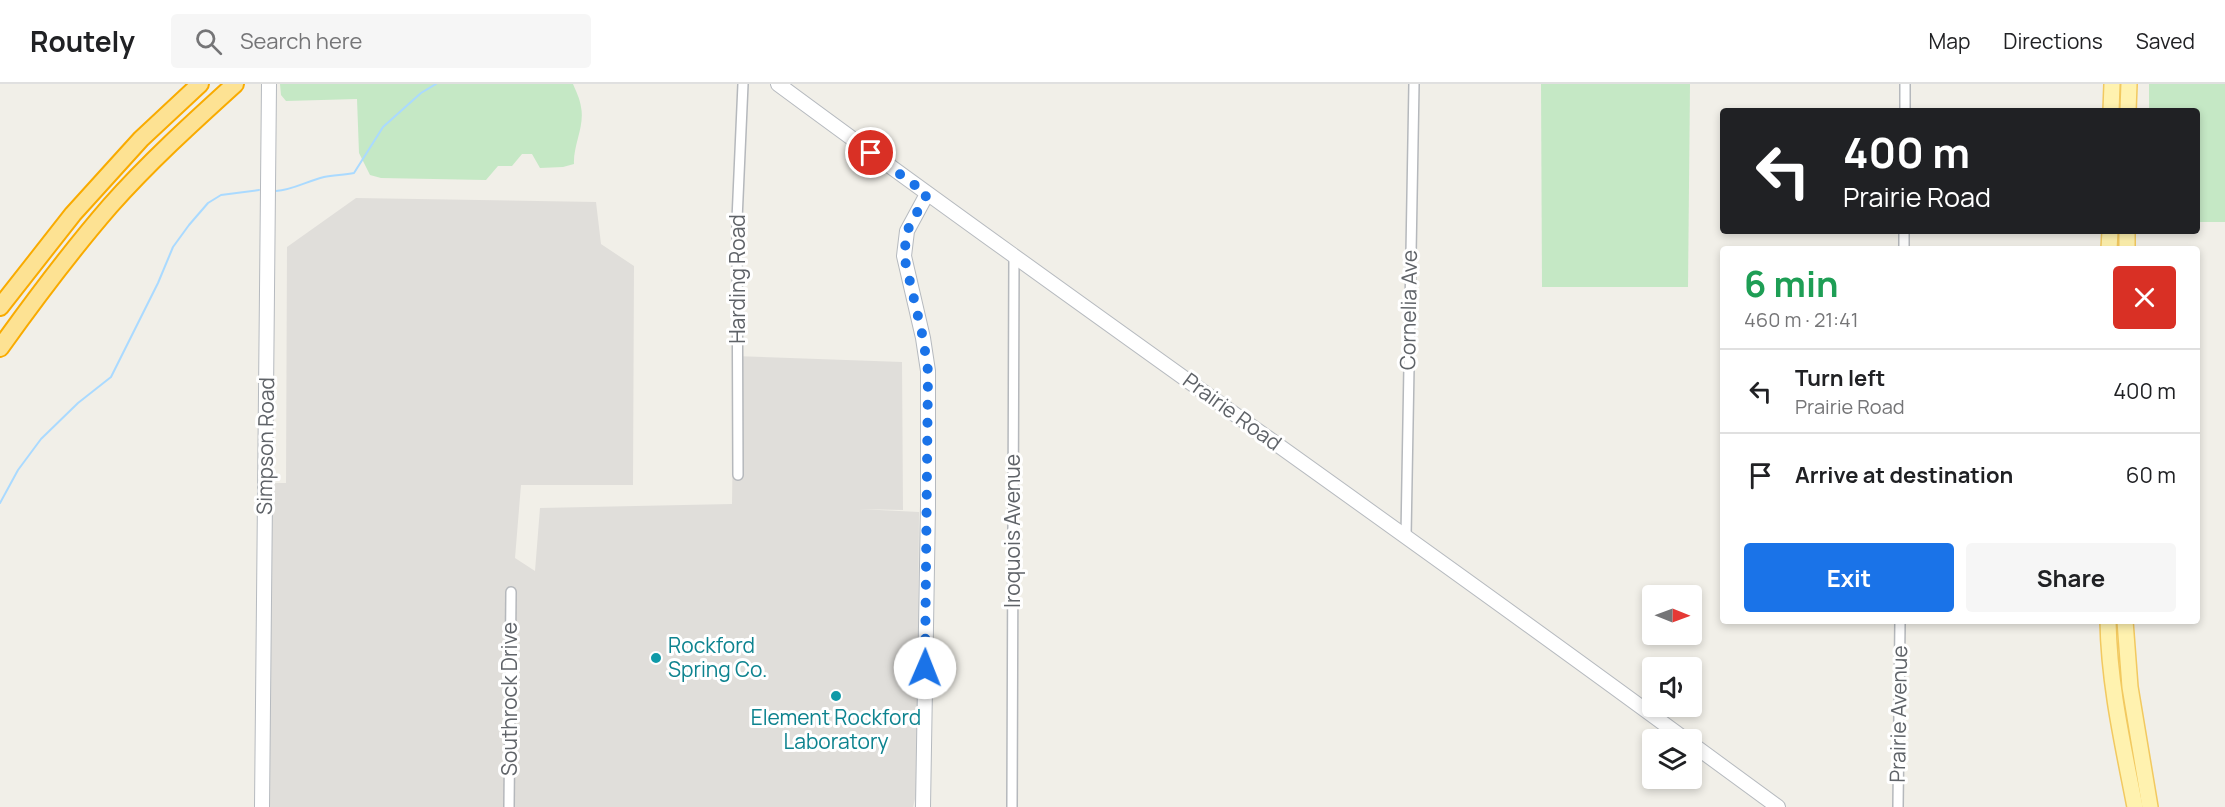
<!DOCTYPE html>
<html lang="en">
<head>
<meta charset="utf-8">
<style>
	body { margin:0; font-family:Manrope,sans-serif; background:#f6f6f6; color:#202124; height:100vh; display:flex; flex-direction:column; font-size:22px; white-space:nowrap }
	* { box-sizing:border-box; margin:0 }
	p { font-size:20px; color:#757577 }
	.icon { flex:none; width:33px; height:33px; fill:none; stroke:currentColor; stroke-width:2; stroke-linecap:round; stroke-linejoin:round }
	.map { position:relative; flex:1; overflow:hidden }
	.sheet { position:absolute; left:1720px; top:162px; width:480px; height:378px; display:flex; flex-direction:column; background:#fff; border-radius:6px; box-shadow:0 3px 9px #0003 }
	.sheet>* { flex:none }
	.hud { position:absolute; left:1720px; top:24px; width:480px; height:126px; border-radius:6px; box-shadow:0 3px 9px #0003; background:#202124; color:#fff; overflow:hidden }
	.needle { width:39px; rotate:91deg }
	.tools { position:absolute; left:1642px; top:501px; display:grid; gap:12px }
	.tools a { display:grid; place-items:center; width:60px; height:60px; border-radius:6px; background:#fff; box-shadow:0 3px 9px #0003; font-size:30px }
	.pin { position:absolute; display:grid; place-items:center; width:51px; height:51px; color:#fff; margin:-26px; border:3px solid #fff; border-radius:50%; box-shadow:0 2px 6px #0007 }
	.me { position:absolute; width:66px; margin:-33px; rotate:1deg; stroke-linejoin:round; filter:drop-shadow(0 0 4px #0008) }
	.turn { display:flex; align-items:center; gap:21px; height:126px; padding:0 24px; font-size:27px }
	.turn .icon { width:78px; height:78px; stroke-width:2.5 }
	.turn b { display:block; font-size:42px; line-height:51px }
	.round { display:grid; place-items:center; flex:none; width:63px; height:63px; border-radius:6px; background:#f6f6f6 }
	.summary { display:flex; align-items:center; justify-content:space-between; height:102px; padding:0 24px }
	h1 { font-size:36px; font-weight:700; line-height:45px; color:#1e9e55 }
	.action { display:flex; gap:12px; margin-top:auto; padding:12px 24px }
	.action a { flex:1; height:69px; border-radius:6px; background:#1a73e8; color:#fff; font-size:24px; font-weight:700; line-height:69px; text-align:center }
	.action a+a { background:#f6f6f6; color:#202124 }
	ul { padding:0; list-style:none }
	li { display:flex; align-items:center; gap:18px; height:84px; padding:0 24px; border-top:2px solid #e0e0e0 }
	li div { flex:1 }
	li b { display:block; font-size:22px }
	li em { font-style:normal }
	header { display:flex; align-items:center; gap:36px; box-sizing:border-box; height:84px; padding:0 30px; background:#fff; border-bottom:2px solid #e0e0e0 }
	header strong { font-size:28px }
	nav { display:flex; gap:33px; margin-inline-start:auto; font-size:21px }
	.search { width:420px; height:54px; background:#f6f6f6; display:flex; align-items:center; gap:15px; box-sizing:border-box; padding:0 21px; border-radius:6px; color:#757577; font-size:22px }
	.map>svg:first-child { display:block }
	.industrial { fill:#e0deda }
	.green { fill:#c5e8c5 }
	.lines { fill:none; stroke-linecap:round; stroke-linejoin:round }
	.stream { stroke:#aadaff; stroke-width:2 }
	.street-casing { stroke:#b5b8bc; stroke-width:12 }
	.secondary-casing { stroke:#b6babf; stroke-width:16 }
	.primary-casing { stroke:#f2c960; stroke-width:18 }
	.highway-casing { stroke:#f9ab00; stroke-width:20 }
	.street { stroke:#fff; stroke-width:9 }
	.secondary { stroke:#fff; stroke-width:14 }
	.primary { stroke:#fff2af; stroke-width:15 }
	.highway { stroke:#fde293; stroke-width:16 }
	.route { stroke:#1a73e8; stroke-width:10; stroke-dasharray:0 18 }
	.culture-dot { fill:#0f9aa8; stroke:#fff; stroke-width:2 }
	.labels { text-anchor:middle; stroke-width:6; stroke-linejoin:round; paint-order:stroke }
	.street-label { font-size:21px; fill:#5f6368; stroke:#fff }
	.culture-label { font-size:21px; fill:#0d838f; stroke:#fff; text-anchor:start }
</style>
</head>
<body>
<header>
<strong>Routely</strong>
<div class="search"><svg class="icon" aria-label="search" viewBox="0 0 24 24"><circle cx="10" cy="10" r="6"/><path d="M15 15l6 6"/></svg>Search here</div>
<nav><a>Map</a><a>Directions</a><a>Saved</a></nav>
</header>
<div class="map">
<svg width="2225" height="723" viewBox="0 0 2225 723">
	<rect width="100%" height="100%" fill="#f1efe8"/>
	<!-- industrial -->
	<path class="industrial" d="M 356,114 L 596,118 L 601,160 L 634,182 L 633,401 L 521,401 L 515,474 L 535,487 L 540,424 L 732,420 L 734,272 L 902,278 L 903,426 L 859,425 L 919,428 L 917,707 L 913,723 L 268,723 L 271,399 L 286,399 L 287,163 Z"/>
	<!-- green -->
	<g class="green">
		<path d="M 280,0 L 573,0 C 576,7 580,15 581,23 C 585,42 573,61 574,80 L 563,83 L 540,84 L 532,70 L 522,70 L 512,82 L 498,82 L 486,96 L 381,94 L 370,91 L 359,69 L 357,15 L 286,17 L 281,11 Z"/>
		<path d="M 1541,0 L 1690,0 L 1688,203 L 1542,203 Z"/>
		<path d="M 2149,0 L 2225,0 L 2225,138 L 2198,138 L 2198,27 L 2149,27 Z"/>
	</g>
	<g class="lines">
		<!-- stream -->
		<g class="stream">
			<path d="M 276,107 C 293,106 307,97 324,93 C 334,91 344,91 354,89 L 383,43 L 421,9 L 436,0"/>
			<path d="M 0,419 L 18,386 L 41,355 L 78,319 L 111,293 L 158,199 L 173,163 L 189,141 L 208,119 L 221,111 L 259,106"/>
		</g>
		<!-- street casing -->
		<g class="street-casing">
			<g id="street">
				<path d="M 1905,27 L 1905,0"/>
				<path d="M 1904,165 L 1904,147"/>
				<path d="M 738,391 L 737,136 L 743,0"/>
				<path d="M 1406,452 L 1414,0"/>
				<path d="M 509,723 L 511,508"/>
				<path d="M 1012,723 L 1014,172"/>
				<path d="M 1898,723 L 1900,537"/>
			</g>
		</g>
		<!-- secondary casing -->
		<g class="secondary-casing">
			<g id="secondary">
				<path d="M 778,0 C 1078,222 1385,434 1686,656"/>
				<path d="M 1692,660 L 1778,723"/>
				<path d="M 262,723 L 269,0"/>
				<path d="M 923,723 L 928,422 L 928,287 L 923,254 L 904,172 L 907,147 L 927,110"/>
			</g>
		</g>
		<!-- primary casing -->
		<g class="primary-casing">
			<g id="primary">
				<path d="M 2111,27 L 2112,0"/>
				<path d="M 2128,27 L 2129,0"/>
				<path d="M 2109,165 L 2110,147"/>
				<path d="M 2127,165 L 2127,147"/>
				<path d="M 2108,537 C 2109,600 2123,661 2135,723"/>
				<path d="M 2125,537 L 2130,603 L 2150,723"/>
			</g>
		</g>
		<!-- highway casing -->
		<g class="highway-casing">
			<g id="highway">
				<path d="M 0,223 L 73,130 L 141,55 L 200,0"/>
				<path d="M 0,264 C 35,215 71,167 110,122 C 148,79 192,39 235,0"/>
			</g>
		</g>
		<!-- street -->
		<use href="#street" class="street"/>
		<!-- secondary -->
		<use href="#secondary" class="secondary"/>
		<!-- primary -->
		<use href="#primary" class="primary"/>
		<!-- highway -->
		<use href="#highway" class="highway"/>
	</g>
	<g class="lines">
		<!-- route -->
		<path class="route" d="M 871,69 L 927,110 L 907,147 L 904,172 L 923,254 L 928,287 L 925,584"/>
	</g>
	<!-- markers -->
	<g class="culture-dot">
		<circle cx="656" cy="574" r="6"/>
		<circle cx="836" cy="612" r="6"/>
	</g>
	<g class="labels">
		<!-- street labels -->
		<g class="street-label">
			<text transform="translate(738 195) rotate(-90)" y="7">Harding Road</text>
			<text transform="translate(1409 226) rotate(-89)" y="7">Cornelia Ave</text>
			<text transform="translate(1232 328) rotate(36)" y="7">Prairie Road</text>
			<text transform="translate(266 362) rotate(-89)" y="7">Simpson Road</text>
			<text transform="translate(1013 447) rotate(-90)" y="7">Iroquois Avenue</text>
			<text transform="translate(510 615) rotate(-90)" y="7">Southrock Drive</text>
			<text transform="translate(1899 630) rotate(-89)" y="7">Prairie Avenue</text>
		</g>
		<!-- culture labels -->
		<g class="culture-label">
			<text x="668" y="569">Rockford<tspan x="668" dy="24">Spring Co.</tspan></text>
			<text x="836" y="641" text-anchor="middle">Element Rockford<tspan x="836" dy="24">Laboratory</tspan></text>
		</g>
	</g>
</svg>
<div class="tools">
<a><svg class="needle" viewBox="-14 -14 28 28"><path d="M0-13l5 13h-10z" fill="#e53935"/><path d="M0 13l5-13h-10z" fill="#757577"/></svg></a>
<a><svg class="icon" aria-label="sound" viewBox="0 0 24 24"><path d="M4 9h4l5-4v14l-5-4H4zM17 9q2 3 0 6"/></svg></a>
<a><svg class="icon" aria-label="layers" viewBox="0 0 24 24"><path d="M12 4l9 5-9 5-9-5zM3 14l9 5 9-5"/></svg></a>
</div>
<div class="pin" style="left:871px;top:69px;background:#d93025"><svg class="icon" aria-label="arrive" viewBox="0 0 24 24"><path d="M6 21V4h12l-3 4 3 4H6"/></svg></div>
<svg class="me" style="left:925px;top:584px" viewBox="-20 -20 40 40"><circle r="19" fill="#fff"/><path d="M0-13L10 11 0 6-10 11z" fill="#1a73e8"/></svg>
<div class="hud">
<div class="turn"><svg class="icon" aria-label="left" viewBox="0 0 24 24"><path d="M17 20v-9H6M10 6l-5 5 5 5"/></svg><div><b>400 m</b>Prairie Road</div></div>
</div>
<section class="sheet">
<div class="summary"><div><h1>6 min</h1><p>460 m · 21:41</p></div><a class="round" style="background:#d93025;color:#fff"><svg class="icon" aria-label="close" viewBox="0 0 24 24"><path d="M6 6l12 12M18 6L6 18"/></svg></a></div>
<ul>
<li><svg class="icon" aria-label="left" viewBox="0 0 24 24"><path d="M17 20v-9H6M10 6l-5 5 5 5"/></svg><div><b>Turn left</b><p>Prairie Road</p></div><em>400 m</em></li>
<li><svg class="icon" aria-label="arrive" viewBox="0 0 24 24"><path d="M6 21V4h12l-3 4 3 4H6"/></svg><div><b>Arrive at destination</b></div><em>60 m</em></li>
</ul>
<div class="action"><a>Exit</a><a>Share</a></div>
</section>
</div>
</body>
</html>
